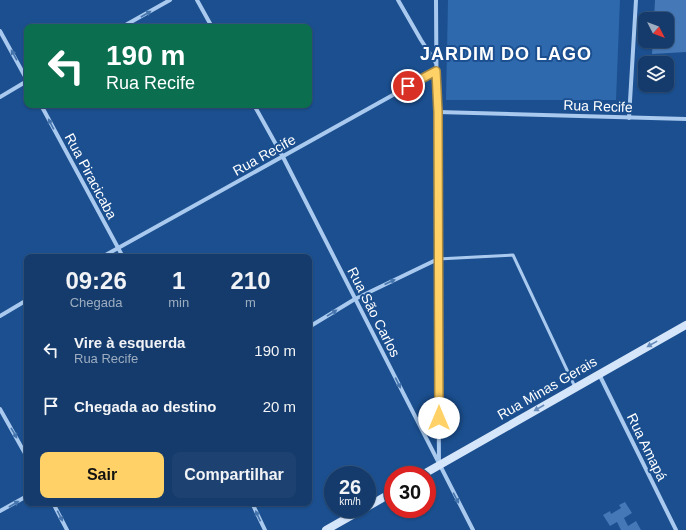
<!DOCTYPE html>
<html lang="pt">
<head>
<meta charset="utf-8">
<style>
	body { margin:0; font-family:Helvetica,sans-serif; background:#1d4271; color:#f1f3f6; height:100vh; display:flex; flex-direction:column; font-size:15px; white-space:nowrap }
	* { box-sizing:border-box; margin:0 }
	p { font-size:13px; color:#9dadc1 }
	.icon { flex:none; width:22px; height:22px; fill:none; stroke:currentColor; stroke-width:2; stroke-linecap:round; stroke-linejoin:round }
	.map { position:relative; flex:1; overflow:hidden }
	.details { position:absolute; left:24px; top:254px; width:288px; height:252px; display:flex; flex-direction:column; background:#143b6b; border-radius:8px; box-shadow:0 1px 3px #0004,0 0 0 1px #33557e }
	.details>* { flex:none }
	.top-card { position:absolute; left:24px; top:24px; width:288px; height:84px; border-radius:8px; box-shadow:0 1px 3px #0004,0 0 0 1px #33557e; background:#0b6e4f; color:#fff; overflow:hidden }
	.needle { width:26px; rotate:132deg }
	.fabs { position:absolute; left:638px; top:12px; display:grid; gap:8px }
	.fabs a { display:grid; place-items:center; width:36px; height:36px; border-radius:8px; background:#143b6b; box-shadow:0 1px 3px #0004,0 0 0 1px #33557e; font-size:20px }
	.speed { position:absolute; left:324px; top:466px; display:flex; gap:8px; font-size:20px; font-weight:700; text-align:center }
	.speed>* { display:grid; place-content:center; width:52px; height:52px; border-radius:50%; background:#143b6b; box-shadow:0 1px 3px #0004,0 0 0 1px #33557e; line-height:1 }
	.speed small { font-size:10px; font-weight:400 }
	.speed .limit { border:6px solid #d22; background:#fff; color:#111 }
	.pin { position:absolute; display:grid; place-items:center; width:34px; height:34px; color:#fff; margin:-17px; border:2px solid #fff; border-radius:50%; box-shadow:0 1px 4px #0007 }
	.me { position:absolute; width:44px; margin:-22px; rotate:0deg; stroke-linejoin:round; filter:drop-shadow(0 0 3px #0008) }
	.turn { display:flex; align-items:center; gap:14px; height:84px; padding:0 16px; font-size:18px }
	.turn .icon { width:52px; height:52px; stroke-width:2.5 }
	.turn b { display:block; font-size:28px; line-height:34px }
	.eta { display:flex; justify-content:space-evenly; align-items:center; height:68px; text-align:center }
	.eta b { font-size:24px; font-weight:800; line-height:28px }
	.button { display:flex; gap:8px; margin-top:auto; padding:8px 16px }
	.button a { flex:1; height:46px; border-radius:8px; background:#ffd166; color:#111; font-size:16px; font-weight:800; line-height:46px; text-align:center }
	.button a+a { background:#1d4271; color:#f1f3f6 }
	ul { padding:0; list-style:none }
	li { display:flex; align-items:center; gap:12px; height:56px; padding:0 16px }
	li div { flex:1 }
	li b { display:block; font-size:15px }
	li em { font-style:normal }
	.map>svg:first-child { display:block }
	.green { fill:#2e69ad }
	.building { fill:#4478b7 }
	.lines { fill:none; stroke-linecap:round; stroke-linejoin:round }
	.lane { stroke:#a9c9ee; stroke-width:3 }
	.street { stroke:#a9c9ee; stroke-width:4 }
	.secondary { stroke:#d6e6fa; stroke-width:8 }
	.oneway { fill:#4674ac }
	.oneway2 { fill:#668bba }
	.route-casing { stroke:#a68842; stroke-width:10 }
	.route { stroke:#ffd166; stroke-width:7 }
	.labels { text-anchor:middle; stroke-width:4; stroke-linejoin:round; paint-order:stroke }
	.street-label { font-size:14px; fill:#fff; stroke:#1b4f8f }
	.district-label { font-size:18px; font-weight:bold; letter-spacing:1px; fill:#fff; stroke:#1b4f8f }
</style>
</head>
<body>
<div class="map">
<svg width="686" height="530" viewBox="0 0 686 530">
	<rect width="100%" height="100%" fill="#1b4f8f"/>
	<!-- green -->
	<path class="green" d="M 448,0 L 620,0 L 616,100 L 446,100 Z"/>
	<!-- building -->
	<g class="building">
		<path d="M 655,0 L 686,0 L 686,52 L 652,54 L 653,41 L 667,41 L 667,19 L 654,19 Z"/>
		<path d="M 625,502 L 632,513 L 624,518 L 628,526 L 636,521 L 641,530 L 621,530 L 617,522 L 610,526 L 603,515 L 610,511 L 611,514 L 621,508 L 619,505 Z"/>
	</g>
	<g class="lines">
		<!-- lane -->
		<path class="lane" d="M 438,259 L 513,255 L 575,387"/>
		<!-- street -->
		<g class="street">
			<path d="M 197,0 L 212,27"/>
			<path d="M 398,0 L 421,40 L 436,63"/>
			<path d="M 436,0 L 439,464"/>
			<path d="M 122,27 L 170,0"/>
			<path d="M 0,31 L 27,80"/>
			<path d="M 0,97 L 27,81"/>
			<path d="M 41,105 L 123,257"/>
			<path d="M 254,105 L 283,157 L 473,530"/>
			<path d="M 438,112 L 686,119"/>
			<path d="M 629,118 L 636,0"/>
			<path d="M 102,257 L 436,71"/>
			<path d="M 0,316 L 27,300"/>
			<path d="M 309,327 L 355,299 L 438,259"/>
			<path d="M 599,374 L 676,530"/>
			<path d="M 0,409 L 27,457"/>
			<path d="M 53,503 L 67,530"/>
			<path d="M 252,503 L 265,530"/>
			<path d="M 0,511 L 27,496"/>
		</g>
		<!-- secondary -->
		<g class="secondary">
			<path d="M 422,475 L 686,325"/>
			<path d="M 367,507 L 393,492"/>
			<path d="M 326,530 L 363,509"/>
		</g>
	</g>
	<!-- one-way arrows -->
	<defs><path id="oneway-solid" d="M-6-.8H1V-3.2L6.5 0L1 3.2V.8H-6Z"/></defs>
	<g class="oneway">
		<use href="#oneway-solid" transform="translate(146 14) rotate(-30)"/>
		<use href="#oneway-solid" transform="translate(14 55) rotate(-119)"/>
		<use href="#oneway-solid" transform="translate(51 124) rotate(-118)"/>
		<use href="#oneway-solid" transform="translate(390 282) rotate(-25)"/>
		<use href="#oneway-solid" transform="translate(332 313) rotate(-32)"/>
		<use href="#oneway-solid" transform="translate(398 383) rotate(63)"/>
		<use href="#oneway-solid" transform="translate(14 433) rotate(60)"/>
		<use href="#oneway-solid" transform="translate(456 498) rotate(62)"/>
		<use href="#oneway-solid" transform="translate(14 504) rotate(-30)"/>
		<use href="#oneway-solid" transform="translate(60 516) rotate(63)"/>
		<use href="#oneway-solid" transform="translate(258 516) rotate(-115)"/>
	</g>
	<g class="oneway2">
		<use href="#oneway-solid" transform="translate(652 344) rotate(151)"/>
		<use href="#oneway-solid" transform="translate(539 408) rotate(150)"/>
	</g>
	<g class="lines">
		<!-- route casing -->
		<g class="route-casing">
			<path id="route" d="M 408,86 L 436,71 L 438,112 L 439,418"/>
		</g>
		<!-- route -->
		<use href="#route" class="route"/>
	</g>
	<g class="labels">
		<!-- street labels -->
		<g class="street-label">
			<text transform="translate(598 106) rotate(2)" y="5">Rua Recife</text>
			<text transform="translate(264 155) rotate(-29)" y="5">Rua Recife</text>
			<text transform="translate(91 176) rotate(62)" y="5">Rua Piracicaba</text>
			<text transform="translate(374 312) rotate(63)" y="5">Rua São Carlos</text>
			<text transform="translate(547 388) rotate(-30)" y="5">Rua Minas Gerais</text>
			<text transform="translate(647 447) rotate(64)" y="5">Rua Amapá</text>
		</g>
		<!-- district labels -->
		<g class="district-label">
			<text x="506" y="60">JARDIM DO LAGO</text>
		</g>
	</g>
</svg>
<div class="fabs">
<a><svg class="needle" viewBox="-14 -14 28 28"><path d="M0-13l5 13h-10z" fill="#e53935"/><path d="M0 13l5-13h-10z" fill="#9dadc1"/></svg></a>
<a><svg class="icon" aria-label="layers" viewBox="0 0 24 24"><path d="M12 4l9 5-9 5-9-5zM3 14l9 5 9-5"/></svg></a>
</div>
<div class="speed"><div>26<small>km/h</small></div><div class="limit">30</div></div>
<div class="pin" style="left:408px;top:86px;background:#d93025"><svg class="icon" aria-label="arrive" viewBox="0 0 24 24"><path d="M6 21V4h12l-3 4 3 4H6"/></svg></div>
<svg class="me" style="left:439px;top:418px" viewBox="-20 -20 40 40"><circle r="19" fill="#fff"/><path d="M0-13L10 11 0 6-10 11z" fill="#ffd166"/></svg>
<div class="top-card">
<div class="turn"><svg class="icon" aria-label="left" viewBox="0 0 24 24"><path d="M17 20v-9H6M10 6l-5 5 5 5"/></svg><div><b>190 m</b>Rua Recife</div></div>
</div>
<section class="details">
<div class="eta">
<div><b>09:26</b><p>Chegada</p></div>
<div><b>1</b><p>min</p></div>
<div><b>210</b><p>m</p></div>
</div>
<ul>
<li><svg class="icon" aria-label="left" viewBox="0 0 24 24"><path d="M17 20v-9H6M10 6l-5 5 5 5"/></svg><div><b>Vire à esquerda</b><p>Rua Recife</p></div><em>190 m</em></li>
<li><svg class="icon" aria-label="arrive" viewBox="0 0 24 24"><path d="M6 21V4h12l-3 4 3 4H6"/></svg><div><b>Chegada ao destino</b></div><em>20 m</em></li>
</ul>
<div class="button"><a>Sair</a><a>Compartilhar</a></div>
</section>
</div>
</body>
</html>
